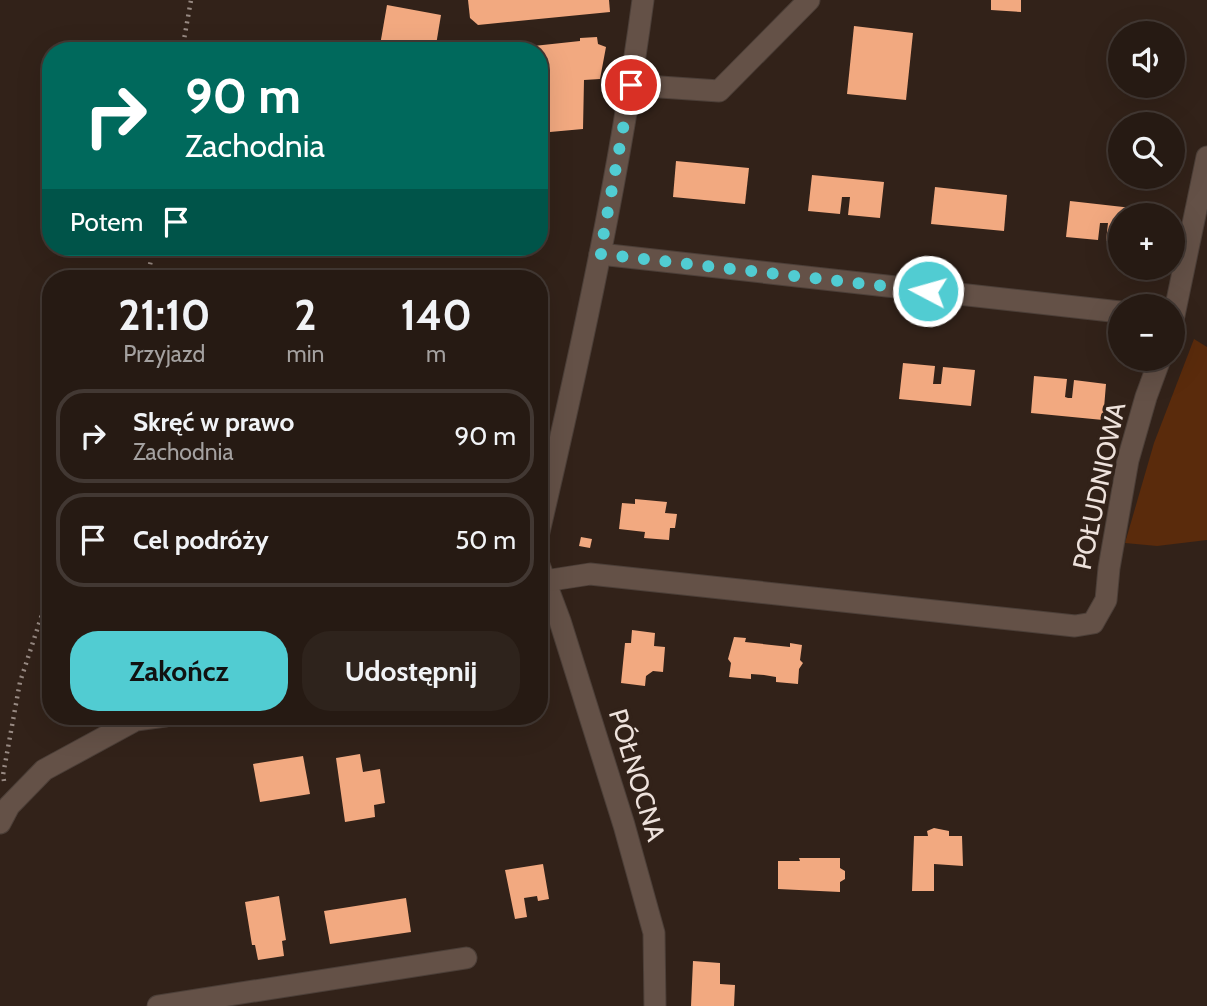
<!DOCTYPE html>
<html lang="pl">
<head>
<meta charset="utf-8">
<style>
	body { margin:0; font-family:Cabin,sans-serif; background:#2e231c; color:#f1f3f6; height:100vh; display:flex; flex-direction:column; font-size:26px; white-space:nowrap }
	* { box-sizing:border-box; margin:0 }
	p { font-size:23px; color:#a4a1a0 }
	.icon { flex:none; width:38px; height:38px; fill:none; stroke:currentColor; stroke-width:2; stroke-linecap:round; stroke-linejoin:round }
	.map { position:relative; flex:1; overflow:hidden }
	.sheet { position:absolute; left:42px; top:270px; width:506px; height:455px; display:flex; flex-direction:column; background:#261a13; border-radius:28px; box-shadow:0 7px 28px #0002,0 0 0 2px #423833 }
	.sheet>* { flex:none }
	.hud { position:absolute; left:42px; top:42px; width:506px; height:214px; border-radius:28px; box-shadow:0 7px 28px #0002,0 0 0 2px #423833; background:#00695c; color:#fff; overflow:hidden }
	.buttons { position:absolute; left:1108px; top:21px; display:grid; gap:14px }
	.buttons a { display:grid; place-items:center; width:77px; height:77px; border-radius:50%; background:#261a13; box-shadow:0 7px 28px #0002,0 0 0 2px #423833; font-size:35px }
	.pin { position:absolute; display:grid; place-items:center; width:60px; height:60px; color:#fff; margin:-30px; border:4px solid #fff; border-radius:50%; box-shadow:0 2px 7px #0007 }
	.me { position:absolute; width:77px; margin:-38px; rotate:276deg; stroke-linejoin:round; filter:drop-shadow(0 0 5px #0008) }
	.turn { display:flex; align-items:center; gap:24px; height:147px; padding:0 28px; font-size:32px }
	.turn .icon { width:91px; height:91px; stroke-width:2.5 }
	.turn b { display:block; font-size:49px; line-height:60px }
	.then { display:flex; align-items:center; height:66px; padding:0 28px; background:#0003; gap:14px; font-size:26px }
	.eta { display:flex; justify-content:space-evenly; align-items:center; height:119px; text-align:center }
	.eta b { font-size:42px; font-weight:700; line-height:49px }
	.primary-button { display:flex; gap:14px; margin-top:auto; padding:14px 28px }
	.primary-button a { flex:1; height:80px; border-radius:28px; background:#51ccd2; color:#111; font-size:28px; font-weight:700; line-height:80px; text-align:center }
	.primary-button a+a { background:#2e231c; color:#f1f3f6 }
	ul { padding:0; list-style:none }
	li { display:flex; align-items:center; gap:21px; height:94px; margin:0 14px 10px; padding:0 14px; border:4px solid #423833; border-radius:28px }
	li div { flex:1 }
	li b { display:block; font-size:26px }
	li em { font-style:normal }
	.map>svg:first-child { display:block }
	.green { fill:#5a2b0c }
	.building { fill:#f2a980 }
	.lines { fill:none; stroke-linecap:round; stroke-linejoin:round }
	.minor-casing { stroke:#4c3f38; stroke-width:23 }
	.path { stroke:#988a83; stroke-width:4.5; stroke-dasharray:2 5; stroke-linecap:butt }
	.minor { stroke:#645147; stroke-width:21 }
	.route { stroke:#51ccd2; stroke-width:12; stroke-dasharray:0 21.6 }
	.labels { text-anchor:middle; stroke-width:7; stroke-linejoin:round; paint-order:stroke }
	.street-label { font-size:26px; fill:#eee2dc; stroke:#322219 }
</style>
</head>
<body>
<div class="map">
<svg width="1207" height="1006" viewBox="0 0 1207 1006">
	<rect width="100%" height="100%" fill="#322219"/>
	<!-- green -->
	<path class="green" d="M 1194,339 L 1207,347 L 1207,540 L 1157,546 L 1125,543 L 1154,443 Z"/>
	<!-- building -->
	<g class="building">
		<path d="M 468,0 L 609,0 L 610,12 L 478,25 L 470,18 Z"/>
		<path d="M 991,0 L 1021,0 L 1021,12 L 991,10 Z"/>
		<path d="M 387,5 L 441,15 L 435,51 L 379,51 Z"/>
		<path d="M 854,26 L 913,33 L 906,100 L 847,94 Z"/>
		<path d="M 597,37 L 598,44 L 606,47 L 600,79 L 584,80 L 583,129 L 539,133 L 539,51 L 505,49 L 580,41 L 580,38 Z"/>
		<path d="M 676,161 L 749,168 L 745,204 L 673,197 Z"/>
		<path d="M 812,175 L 884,182 L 880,218 L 848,215 L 850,197 L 842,197 L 840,214 L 808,211 Z"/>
		<path d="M 935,187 L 1007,195 L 1004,231 L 931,224 Z"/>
		<path d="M 1070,201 L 1141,209 L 1141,215 L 1120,215 L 1120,243 L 1106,241 L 1108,223 L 1100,223 L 1098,240 L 1066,237 Z"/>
		<path d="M 903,363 L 935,366 L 933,384 L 941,384 L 943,367 L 975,370 L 971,406 L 899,399 Z"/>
		<path d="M 1034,376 L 1067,379 L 1065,397 L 1068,398 L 1072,398 L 1074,380 L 1106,384 L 1103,420 L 1031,413 Z"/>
		<path d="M 635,499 L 667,502 L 665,513 L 677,514 L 675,528 L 670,528 L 669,540 L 644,538 L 645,532 L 619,529 L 622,503 L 635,504 Z"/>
		<path d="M 581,537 L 592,539 L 590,548 L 579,546 Z"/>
		<path d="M 632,630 L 655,633 L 654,646 L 665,647 L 663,672 L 653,671 L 646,676 L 645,686 L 621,683 L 625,643 L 631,643 Z"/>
		<path d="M 734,637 L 746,638 L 745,642 L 790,647 L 790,643 L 802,645 L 800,660 L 803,663 L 799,669 L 798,684 L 776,682 L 776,677 L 764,675 L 751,674 L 751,679 L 729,677 L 731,663 L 728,659 Z"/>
		<path d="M 360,754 L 363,772 L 380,769 L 385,803 L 374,805 L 375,817 L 345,822 L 336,758 Z"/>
		<path d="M 303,756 L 310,794 L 260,802 L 253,764 Z"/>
		<path d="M 934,828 L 949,831 L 949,836 L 962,836 L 963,866 L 934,864 L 934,891 L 912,891 L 914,836 L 928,836 L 927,831 Z"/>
		<path d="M 799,858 L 840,858 L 840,868 L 845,871 L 845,879 L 840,882 L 840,892 L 778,889 L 778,861 L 800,861 Z"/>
		<path d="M 543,864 L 549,899 L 538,901 L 537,896 L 524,898 L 527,917 L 515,919 L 505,870 Z"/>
		<path d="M 279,896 L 286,940 L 282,941 L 284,956 L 258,960 L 255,945 L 252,945 L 245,902 Z"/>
		<path d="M 406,898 L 411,932 L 330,944 L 324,911 Z"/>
		<path d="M 693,961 L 720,963 L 720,984 L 735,985 L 734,1006 L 691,1006 Z"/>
	</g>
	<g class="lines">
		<!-- minor casing -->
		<g class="minor-casing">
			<g id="minor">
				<path d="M 631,85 L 719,91 L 809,0"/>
				<path d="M 600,254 L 1120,312"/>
				<path d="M 1172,325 L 1207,157"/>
				<path d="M 539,532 C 580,356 619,179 643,0"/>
				<path d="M 539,565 L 560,621 L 624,825 L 654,933 L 655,1006"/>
				<path d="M 545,581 L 590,574 L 1075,626 L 1093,623 L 1106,600 L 1109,568 L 1128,460 L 1146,397 L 1160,359"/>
				<path d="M 0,823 L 9,806 L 44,770 L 136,720 L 165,716"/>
				<path d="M 158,1006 L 466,958"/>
			</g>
		</g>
		<!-- path -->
		<g class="path">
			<path d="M 182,51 L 191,0"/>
			<path d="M 147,278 L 154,247"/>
			<path d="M 4,781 L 3,775 L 20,682 L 51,587"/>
		</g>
		<!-- minor -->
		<use href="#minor" class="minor"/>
	</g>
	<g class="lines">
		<!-- route -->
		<path class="route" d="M 631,85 L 600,254 L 928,291"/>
	</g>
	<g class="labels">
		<!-- street labels -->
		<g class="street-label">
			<text transform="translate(1099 486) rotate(-78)" y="9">POŁUDNIOWA</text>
			<text transform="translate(637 775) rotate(73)" y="9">PÓŁNOCNA</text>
		</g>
	</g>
</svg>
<div class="buttons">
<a><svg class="icon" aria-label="sound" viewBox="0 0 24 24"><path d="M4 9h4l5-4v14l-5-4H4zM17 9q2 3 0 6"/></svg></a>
<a><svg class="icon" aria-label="search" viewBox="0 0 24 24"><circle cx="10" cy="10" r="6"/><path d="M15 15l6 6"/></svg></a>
<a>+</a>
<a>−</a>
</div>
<div class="pin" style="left:631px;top:85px;background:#d93025"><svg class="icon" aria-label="arrive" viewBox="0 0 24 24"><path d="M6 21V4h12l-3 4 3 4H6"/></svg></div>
<svg class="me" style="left:928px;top:291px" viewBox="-20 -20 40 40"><circle r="17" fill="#51ccd2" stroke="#fff" stroke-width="3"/><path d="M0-11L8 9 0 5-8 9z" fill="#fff"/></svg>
<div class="hud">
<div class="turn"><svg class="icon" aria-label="right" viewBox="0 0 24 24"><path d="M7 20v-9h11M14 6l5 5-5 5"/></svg><div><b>90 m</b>Zachodnia</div></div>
<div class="then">Potem<svg class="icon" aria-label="arrive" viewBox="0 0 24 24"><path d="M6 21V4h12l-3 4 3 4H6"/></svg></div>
</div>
<section class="sheet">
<div class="eta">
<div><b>21:10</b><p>Przyjazd</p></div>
<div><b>2</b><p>min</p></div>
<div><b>140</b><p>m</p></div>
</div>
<ul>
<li><svg class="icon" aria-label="right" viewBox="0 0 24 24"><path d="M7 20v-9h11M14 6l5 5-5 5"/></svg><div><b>Skręć w prawo</b><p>Zachodnia</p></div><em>90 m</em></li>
<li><svg class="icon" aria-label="arrive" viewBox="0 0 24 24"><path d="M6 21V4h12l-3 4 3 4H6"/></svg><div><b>Cel podróży</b></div><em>50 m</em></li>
</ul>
<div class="primary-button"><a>Zakończ</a><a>Udostępnij</a></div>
</section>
</div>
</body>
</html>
